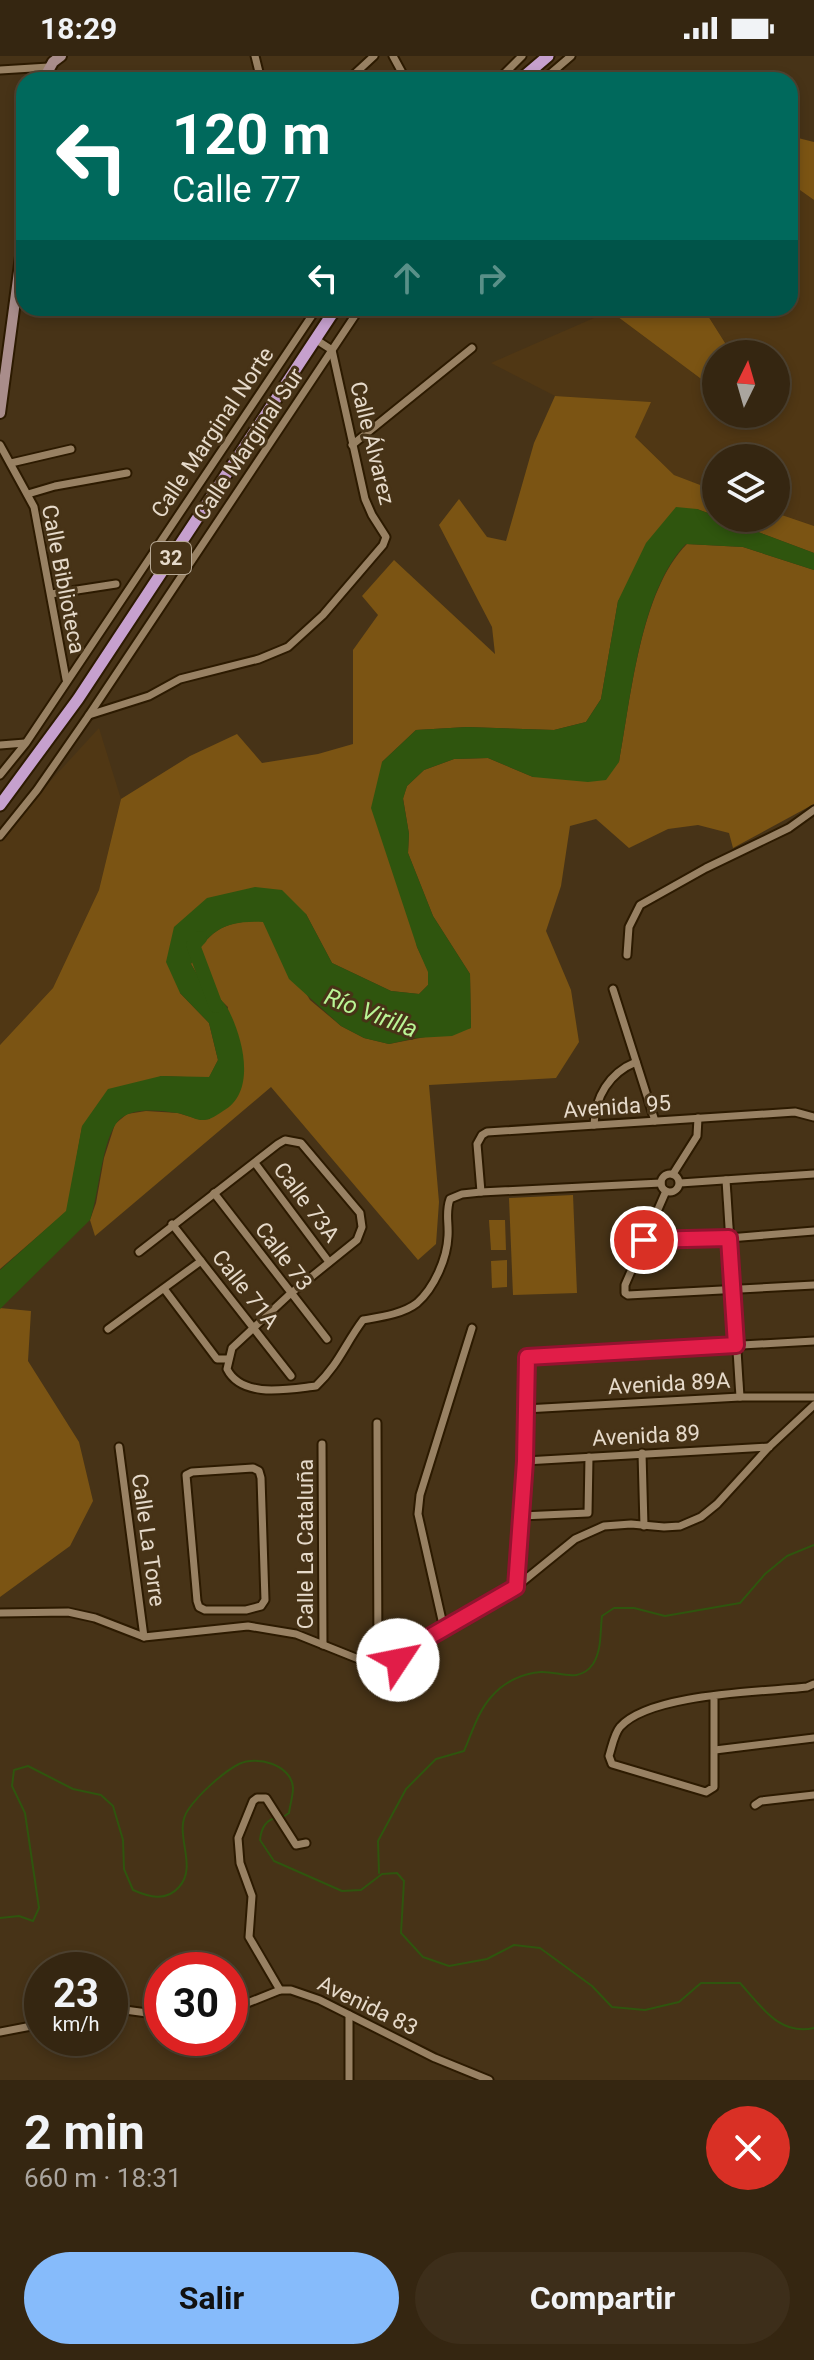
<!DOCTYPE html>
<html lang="es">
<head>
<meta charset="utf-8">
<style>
	body { margin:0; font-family:Roboto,sans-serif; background:#3d2e1a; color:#f1f3f6; height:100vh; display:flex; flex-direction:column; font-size:30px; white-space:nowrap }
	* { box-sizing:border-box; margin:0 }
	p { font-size:26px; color:#aaa59f }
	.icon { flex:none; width:44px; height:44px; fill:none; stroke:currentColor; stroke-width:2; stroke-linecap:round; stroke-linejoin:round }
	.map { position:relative; height:2024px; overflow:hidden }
	.drawer { display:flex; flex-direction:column; background:#352611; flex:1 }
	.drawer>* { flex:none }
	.top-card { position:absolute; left:16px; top:16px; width:782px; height:244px; border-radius:24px; box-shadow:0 4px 12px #0003,0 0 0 2px #4f4331; background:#00695c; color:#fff; overflow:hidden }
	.needle { width:52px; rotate:5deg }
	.buttons { position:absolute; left:702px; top:284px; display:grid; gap:16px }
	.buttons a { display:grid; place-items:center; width:88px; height:88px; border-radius:50%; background:#352611; box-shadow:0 4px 12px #0003,0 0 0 2px #4f4331; font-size:40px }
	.speed { position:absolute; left:24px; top:1896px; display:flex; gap:16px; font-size:40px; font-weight:700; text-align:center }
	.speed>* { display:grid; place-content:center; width:104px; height:104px; border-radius:50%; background:#352611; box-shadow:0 4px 12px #0003,0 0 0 2px #4f4331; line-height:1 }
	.speed small { font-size:20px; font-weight:400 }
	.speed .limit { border:12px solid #d22; background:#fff; color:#111 }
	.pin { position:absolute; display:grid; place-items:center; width:68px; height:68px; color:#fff; margin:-34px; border:4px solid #fff; border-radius:50%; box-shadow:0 2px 8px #0007 }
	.me { position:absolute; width:88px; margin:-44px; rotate:56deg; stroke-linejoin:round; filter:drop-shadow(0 0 6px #0008) }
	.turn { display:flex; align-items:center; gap:28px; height:168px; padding:0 24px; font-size:36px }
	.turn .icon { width:104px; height:104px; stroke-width:2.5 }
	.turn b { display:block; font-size:56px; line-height:68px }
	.lanes { display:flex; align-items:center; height:76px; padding:0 24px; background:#0003; justify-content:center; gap:40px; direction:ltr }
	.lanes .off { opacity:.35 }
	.round { display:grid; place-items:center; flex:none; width:84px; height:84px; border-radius:42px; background:#3d2e1a }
	.headline { display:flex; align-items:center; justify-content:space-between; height:136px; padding:0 24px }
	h1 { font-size:48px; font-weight:700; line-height:60px }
	.primary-button { display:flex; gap:16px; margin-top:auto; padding:16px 24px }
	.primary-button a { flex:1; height:92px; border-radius:48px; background:#86bbfb; color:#111; font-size:32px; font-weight:700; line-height:92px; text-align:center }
	.primary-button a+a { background:#3d2e1a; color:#f1f3f6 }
	.status { display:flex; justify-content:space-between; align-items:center; height:56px; padding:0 40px; background:#352611; direction:ltr }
	.status svg { height:22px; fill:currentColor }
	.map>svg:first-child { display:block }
	.built { fill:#503714 }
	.green { fill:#7b5413 }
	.water { fill:#2f550e }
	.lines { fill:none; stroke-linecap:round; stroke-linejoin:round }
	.stream { stroke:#2f550e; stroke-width:2 }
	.river { stroke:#2f550e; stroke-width:14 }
	.minor-casing { stroke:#2c1a00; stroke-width:11 }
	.secondary-casing { stroke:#2c1a00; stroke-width:14 }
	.trunk-casing { stroke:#2c1a00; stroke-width:15 }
	.minor { stroke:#988163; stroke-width:7 }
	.secondary { stroke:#a98d8b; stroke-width:10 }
	.trunk { stroke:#c6a0ce; stroke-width:11 }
	.route-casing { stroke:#92132f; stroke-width:20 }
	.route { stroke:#e11d48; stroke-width:14 }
	.labels { text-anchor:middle; stroke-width:6; stroke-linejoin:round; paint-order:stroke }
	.shield { fill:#473317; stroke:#b6a894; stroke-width:2 }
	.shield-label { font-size:20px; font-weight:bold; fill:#e6daca }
	.street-label { font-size:22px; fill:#e6daca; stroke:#473317 }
	.water-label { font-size:24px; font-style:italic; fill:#baf595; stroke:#473317 }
</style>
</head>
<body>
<div class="status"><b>18:29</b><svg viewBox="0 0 49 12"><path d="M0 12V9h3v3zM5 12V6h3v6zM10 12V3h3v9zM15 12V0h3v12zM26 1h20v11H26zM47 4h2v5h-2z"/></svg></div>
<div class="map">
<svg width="814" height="2024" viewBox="0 0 814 2024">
	<rect width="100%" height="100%" fill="#473317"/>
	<!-- built -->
	<g class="built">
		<path d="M 790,127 L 814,144 L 814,470 L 776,457 L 776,402 L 716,402 L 716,435 L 674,419 L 635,381 L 650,346 L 555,340 L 491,307 L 610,255 L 716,334 L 716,358 L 748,358 L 755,363 L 758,358 L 776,358 L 776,298 L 732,298 L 703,252 L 790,252 Z"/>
		<path d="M 99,672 L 121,743 L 99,834 L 53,932 L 0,989 L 0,780 Z"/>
	</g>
	<!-- green -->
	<g class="green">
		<path d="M 790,80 L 814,86 L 814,144 L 790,127 Z"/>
		<path d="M 606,252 L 703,252 L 732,298 L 716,298 L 716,334 Z"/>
		<path d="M 555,340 L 651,346 L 635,381 L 674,419 L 716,435 L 716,460 L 697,453 L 618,545 L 601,643 L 586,666 L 554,674 L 467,671 L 416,674 L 382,706 L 417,891 L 429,916 L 428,929 L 419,938 L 391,935 L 332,907 L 306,858 L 207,843 L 180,937 L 209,967 L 218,1004 L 209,1022 L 161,1020 L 82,1071 L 67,1155 L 0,1213 L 0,989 L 53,932 L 99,834 L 121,743 L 190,700 L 237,678 L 262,707 L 318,698 L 353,688 L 353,594 L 378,559 L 362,540 L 394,504 L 495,598 L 492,571 L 439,469 L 459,443 L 487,481 L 506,485 L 534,387 Z"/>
		<path d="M 776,457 L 814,470 L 814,497 L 721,462 L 776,462 Z"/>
		<path d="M 687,488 L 743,491 L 814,514 L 814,748 L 733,792 L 729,777 L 698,769 L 668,773 L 629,792 L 596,763 L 570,770 L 561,830 L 546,875 L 571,934 L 579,986 L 556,1022 L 429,1029 L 439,1146 L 436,1188 L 418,1204 L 271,1031 L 95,1180 L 90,1164 L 96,1147 L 104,1102 L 115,1068 L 127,1058 L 146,1055 L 178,1057 L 201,1064 L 210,1063 L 228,951 L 201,925 L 191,908 C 209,873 225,865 263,865 L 310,944 L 341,970 L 364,982 L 389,988 L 471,972 L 470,918 L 433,860 L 408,797 L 409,778 L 403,742 L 407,730 L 424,714 L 454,703 L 488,702 L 533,721 L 619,706 C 631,642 640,535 687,488 Z"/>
		<path d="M 573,1139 L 577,1237 L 513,1239 L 509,1142 Z"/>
		<path d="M 489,1164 L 505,1164 L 506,1194 L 491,1194 Z"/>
		<path d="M 507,1204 L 507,1231 L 492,1232 L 491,1205 Z"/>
		<path d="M 0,1252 L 31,1255 L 28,1305 L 79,1386 L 93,1445 L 70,1490 L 0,1541 Z"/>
	</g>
	<!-- water -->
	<path class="water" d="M 676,451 L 697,453 L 814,497 L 814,514 L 743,491 L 686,488 C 640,535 631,642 619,706 L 606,724 L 588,726 L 533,721 L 488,702 L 454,703 L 424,714 L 407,730 L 403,743 L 409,778 L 408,797 L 433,860 L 470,918 L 471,972 L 452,980 L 416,982 L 389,988 L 364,982 L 341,970 L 289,923 L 263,866 C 226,864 208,874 191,908 C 195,915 199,922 204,928 C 212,936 224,944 229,955 C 243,983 257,1036 223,1055 C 217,1059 209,1065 201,1064 C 193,1063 185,1058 177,1057 C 159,1054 132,1051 119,1064 C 102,1081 99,1139 90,1164 L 0,1253 L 0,1214 L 66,1155 L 82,1070 L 108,1033 L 161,1020 L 209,1021 L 218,1004 L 209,967 L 180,937 L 166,906 L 174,871 L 207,842 L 255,831 L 282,834 L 306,858 L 332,907 L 391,935 L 419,938 L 428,929 L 428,916 L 417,891 L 371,752 L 382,706 L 416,674 L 467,671 L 554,674 L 586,666 L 601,643 L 618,545 L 646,487 Z"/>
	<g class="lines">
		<!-- stream -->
		<g class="stream">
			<path d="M 276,1762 C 265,1764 261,1774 260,1784 L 274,1805 L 342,1835 L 361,1834 L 382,1818 L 397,1817 L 404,1825 L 401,1877 L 423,1901 L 449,1910 L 487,1903 L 514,1889 L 540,1892 L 592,1930 L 612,1951 L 645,1954 L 679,1946 L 701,1927 L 740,1927 C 761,1950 779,1980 814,1972"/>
			<path d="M 379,1817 L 378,1785 L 406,1733 L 436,1703 L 464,1695 C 472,1677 478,1655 492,1640 C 504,1626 523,1617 541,1616 C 559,1615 579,1628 593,1608 C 602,1594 600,1575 602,1560 L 614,1552 L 634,1552 L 665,1560 L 740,1547 L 765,1518 L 787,1500 L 814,1489"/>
			<path d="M 0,1862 L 19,1860 L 33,1865 L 39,1852 L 25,1757 L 12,1730 L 14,1714 L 28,1710 L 73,1733 L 101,1739 L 113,1750 L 123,1784 L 124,1813 L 133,1834 C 149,1841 166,1846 179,1831 C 199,1809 172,1777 188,1754 C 198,1739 223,1716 239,1708 C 257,1699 292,1709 293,1732 C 293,1740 290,1749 289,1757 L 283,1761"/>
		</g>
		<!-- river -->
		<path class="river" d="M 200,882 L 193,889 L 216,950"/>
		<!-- minor casing -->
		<g class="minor-casing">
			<g id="minor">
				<path d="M 255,0 L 261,24"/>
				<path d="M 393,0 L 406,24"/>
				<path d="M 0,14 L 49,11"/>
				<path d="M 348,24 L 374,0"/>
				<path d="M 498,24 L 522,0"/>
				<path d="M 543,24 L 571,0"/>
				<path d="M 0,389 L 34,451 L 66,623"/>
				<path d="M 352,389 L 472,292"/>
				<path d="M 11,407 L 71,393"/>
				<path d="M 28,438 L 55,430 L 127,417"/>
				<path d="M 51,538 L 116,528"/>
				<path d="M 89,659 L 149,640 L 180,623 L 259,603 L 288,591 L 323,559 L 383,489 L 386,481 L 372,459 L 365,443 L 332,294 L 315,283"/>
				<path d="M 0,689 L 25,687"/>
				<path d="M 0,719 L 26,687 L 317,252"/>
				<path d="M 0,780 L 37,734 L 89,659 L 360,252"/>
				<path d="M 627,899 L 629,871 L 640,849 L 706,812 L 789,772 L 814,754"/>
				<path d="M 613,933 L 655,1065"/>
				<path d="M 594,1069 C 595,1041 609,1017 636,1006"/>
				<path d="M 255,1107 L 329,1206"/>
				<circle cx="670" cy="1127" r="9"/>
				<path d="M 673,1118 L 697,1080 L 698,1062"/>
				<path d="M 726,1124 L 740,1341"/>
				<path d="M 680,1127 L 814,1118"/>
				<path d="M 666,1135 L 625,1229 L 625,1237 L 628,1239 L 814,1229"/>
				<path d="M 481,1136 L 477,1088 L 482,1079 L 487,1076 L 795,1056 L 814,1061"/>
				<path d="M 214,1137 L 327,1283"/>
				<path d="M 172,1168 L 291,1320"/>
				<path d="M 644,1184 L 729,1182 L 814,1175"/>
				<path d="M 139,1196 L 278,1088 L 285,1084 L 301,1087 L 360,1157 L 362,1171 L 357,1184 L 290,1238 L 232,1292 L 227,1313 C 242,1343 289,1333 316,1330 C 339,1308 345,1288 363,1264 C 380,1261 403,1258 417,1247 C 434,1232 447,1203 448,1180 C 449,1166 445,1157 450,1143 L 462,1138 L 481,1136 L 661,1127"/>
				<path d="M 165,1234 L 217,1303 L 228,1303"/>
				<path d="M 108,1273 L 201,1205"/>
				<path d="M 525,1353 L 740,1341 L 814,1341"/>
				<path d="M 377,1367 L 378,1603"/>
				<path d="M 322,1388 L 323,1589"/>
				<path d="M 119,1391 L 144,1581"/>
				<path d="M 642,1397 L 644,1470"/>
				<path d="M 525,1405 L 769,1391"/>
				<path d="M 253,1412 L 259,1415 L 261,1422 L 265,1544 L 261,1550 L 246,1554 L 205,1554 L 199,1551 L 197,1545 L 186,1419 L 192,1416 Z"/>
				<path d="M 521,1460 L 588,1457 L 589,1401"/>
				<path d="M 516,1531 L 525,1405 L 527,1301 L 814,1285"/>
				<path d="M 0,1557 L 68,1556 L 95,1562 L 144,1581 L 248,1570 L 296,1578 L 356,1602 L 378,1603 L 398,1599 L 516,1531 L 575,1483 L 604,1470 L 631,1468 L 664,1471 L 680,1470 L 701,1461 L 717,1448 L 769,1391 L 814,1349"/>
				<path d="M 444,1573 L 418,1458 L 420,1439 L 472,1272"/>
				<path d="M 714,1641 L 714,1731 L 706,1736 L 612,1708 L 609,1700 C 612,1691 614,1678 620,1671 C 650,1637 763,1636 807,1631 L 814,1628"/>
				<path d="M 715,1694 L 814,1682"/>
				<path d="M 755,1749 L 761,1745 L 814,1739"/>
				<path d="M 280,1934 L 249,1881 L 252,1840 L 240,1807 L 238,1782 L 253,1745 L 257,1742 L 266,1742 L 296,1789 L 306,1787"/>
				<path d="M 110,1952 L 162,1959"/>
				<path d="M 230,1954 L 280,1934 L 291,1934 L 320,1944 L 435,2002 L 489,2024"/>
				<path d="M 0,1976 L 42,1968"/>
				<path d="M 349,2024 L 349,1959"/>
			</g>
		</g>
		<!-- secondary casing -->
		<g class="secondary-casing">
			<g id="secondary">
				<path d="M 43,24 L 53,6 L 61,0"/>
				<path d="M 0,357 L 24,178"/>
			</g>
		</g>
		<!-- trunk casing -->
		<g class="trunk-casing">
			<g id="trunk">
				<path d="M 520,24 L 548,0"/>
				<path d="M 0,749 L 78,643 L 336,252"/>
			</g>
		</g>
		<!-- minor -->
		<use href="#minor" class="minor"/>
		<!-- secondary -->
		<use href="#secondary" class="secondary"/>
		<!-- trunk -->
		<use href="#trunk" class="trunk"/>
	</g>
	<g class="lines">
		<!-- route casing -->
		<g class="route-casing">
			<path id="route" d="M 398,1604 L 398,1599 L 516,1531 L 525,1405 L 527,1301 L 736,1289 L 729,1182 L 644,1184"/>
		</g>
		<!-- route -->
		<use href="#route" class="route"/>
	</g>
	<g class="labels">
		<!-- shield labels -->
		<rect class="shield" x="151" y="486" width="40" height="32" rx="6"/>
		<g class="shield-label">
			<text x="171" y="509">32</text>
		</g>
		<!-- street labels -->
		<g class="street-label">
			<text transform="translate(212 376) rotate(-56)" y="8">Calle Marginal Norte</text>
			<text transform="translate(373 387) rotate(76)" y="8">Calle Álvarez</text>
			<text transform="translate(248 388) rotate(-56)" y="8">Calle Marginal Sur</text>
			<text transform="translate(64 523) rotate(79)" y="8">Calle Biblioteca</text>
			<text transform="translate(617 1050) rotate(-4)" y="8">Avenida 95</text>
			<text transform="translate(307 1146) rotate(53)" y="8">Calle 73A</text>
			<text transform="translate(284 1200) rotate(53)" y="8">Calle 73</text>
			<text transform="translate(246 1233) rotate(52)" y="8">Calle 71A</text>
			<text transform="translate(669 1327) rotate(-3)" y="8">Avenida 89A</text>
			<text transform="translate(646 1379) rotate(-3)" y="8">Avenida 89</text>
			<text transform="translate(149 1484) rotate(82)" y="8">Calle La Torre</text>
			<text transform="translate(305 1488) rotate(-90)" y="8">Calle La Cataluña</text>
			<text transform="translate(368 1949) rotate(26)" y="8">Avenida 83</text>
		</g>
		<!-- water labels -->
		<g class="water-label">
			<text transform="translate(371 957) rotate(21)" y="8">Río Virilla</text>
		</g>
	</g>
</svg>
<div class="buttons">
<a><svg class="needle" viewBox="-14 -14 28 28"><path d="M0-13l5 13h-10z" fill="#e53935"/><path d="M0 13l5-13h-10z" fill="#aaa59f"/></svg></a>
<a><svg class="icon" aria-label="layers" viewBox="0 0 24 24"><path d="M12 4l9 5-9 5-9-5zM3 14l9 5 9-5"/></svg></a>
</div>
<div class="speed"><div>23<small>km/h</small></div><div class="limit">30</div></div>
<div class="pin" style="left:644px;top:1184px;background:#d93025"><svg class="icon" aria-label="arrive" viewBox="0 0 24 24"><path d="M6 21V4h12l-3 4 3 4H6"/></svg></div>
<svg class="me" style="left:398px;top:1604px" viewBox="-20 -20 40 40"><circle r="19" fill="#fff"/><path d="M0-13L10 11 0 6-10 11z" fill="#e11d48"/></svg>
<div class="top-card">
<div class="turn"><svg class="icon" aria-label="left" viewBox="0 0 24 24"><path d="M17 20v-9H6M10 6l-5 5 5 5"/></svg><div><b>120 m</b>Calle 77</div></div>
<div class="lanes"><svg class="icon" aria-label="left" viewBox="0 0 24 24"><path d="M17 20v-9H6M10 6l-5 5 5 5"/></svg><svg class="icon off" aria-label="ahead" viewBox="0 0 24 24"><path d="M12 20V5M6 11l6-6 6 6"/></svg><svg class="icon off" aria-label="right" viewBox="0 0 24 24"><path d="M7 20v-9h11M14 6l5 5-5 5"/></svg></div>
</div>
</div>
<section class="drawer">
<div class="headline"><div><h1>2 min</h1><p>660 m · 18:31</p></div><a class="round" style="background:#d93025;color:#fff"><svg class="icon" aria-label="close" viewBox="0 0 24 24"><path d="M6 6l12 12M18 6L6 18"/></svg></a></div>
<div class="primary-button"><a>Salir</a><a>Compartir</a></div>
</section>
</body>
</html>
